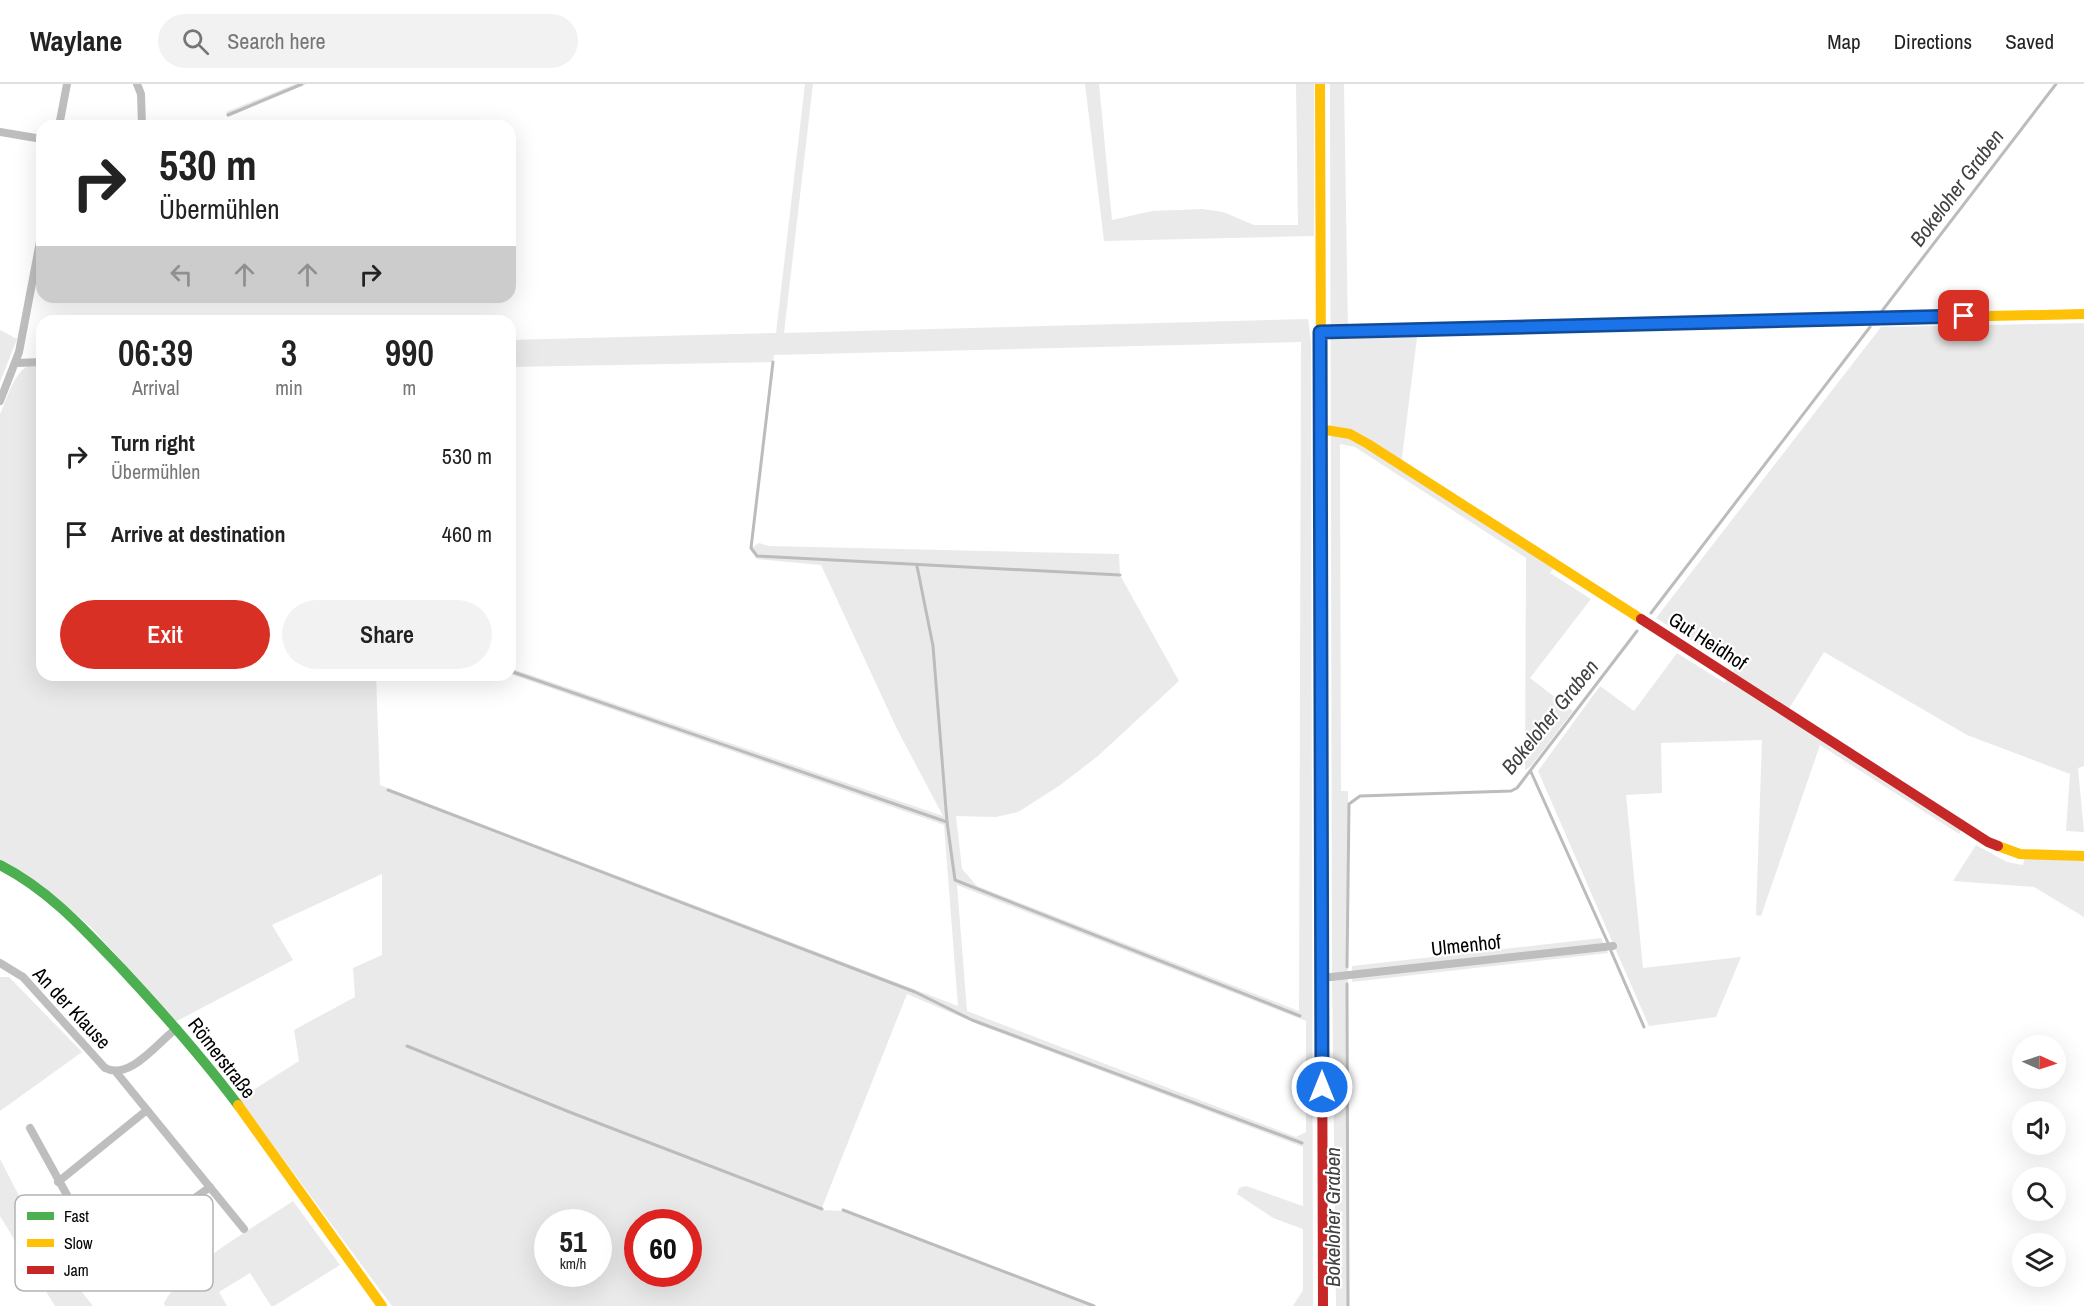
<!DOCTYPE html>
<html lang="en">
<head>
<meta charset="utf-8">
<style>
	body { margin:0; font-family:"Archivo Narrow",sans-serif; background:#f2f2f2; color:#222; height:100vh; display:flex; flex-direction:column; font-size:22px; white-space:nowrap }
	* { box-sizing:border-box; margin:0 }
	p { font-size:20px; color:#767676 }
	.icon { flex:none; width:33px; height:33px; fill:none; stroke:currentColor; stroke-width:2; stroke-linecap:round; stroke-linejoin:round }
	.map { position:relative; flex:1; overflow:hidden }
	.sheet { position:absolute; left:36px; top:231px; width:480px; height:366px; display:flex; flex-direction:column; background:#fff; border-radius:18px; box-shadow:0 6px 24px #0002 }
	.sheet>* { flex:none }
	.banner { position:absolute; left:36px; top:36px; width:480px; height:183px; border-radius:18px; box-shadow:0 6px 24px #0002; background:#fff; color:#222; overflow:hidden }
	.needle { width:39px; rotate:93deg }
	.tools { position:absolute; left:2012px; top:951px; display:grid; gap:12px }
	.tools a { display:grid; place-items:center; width:54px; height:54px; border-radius:50%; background:#fff; box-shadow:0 6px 24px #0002; font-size:30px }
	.speed { position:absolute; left:534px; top:1125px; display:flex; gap:12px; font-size:30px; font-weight:700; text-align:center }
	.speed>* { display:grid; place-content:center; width:78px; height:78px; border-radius:50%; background:#fff; box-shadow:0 6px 24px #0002; line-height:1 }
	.speed small { font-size:15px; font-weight:400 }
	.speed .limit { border:9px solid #d22; background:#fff; color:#111 }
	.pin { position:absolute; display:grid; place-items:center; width:51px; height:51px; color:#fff; margin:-26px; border-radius:12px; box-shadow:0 3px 9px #0006 }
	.me { position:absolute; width:66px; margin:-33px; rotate:0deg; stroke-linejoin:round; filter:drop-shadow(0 0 4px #0008) }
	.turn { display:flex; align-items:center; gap:21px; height:126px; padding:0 24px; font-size:27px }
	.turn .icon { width:78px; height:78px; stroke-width:2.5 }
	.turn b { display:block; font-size:42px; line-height:51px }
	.lanes { display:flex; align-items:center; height:57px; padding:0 24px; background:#0003; justify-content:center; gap:30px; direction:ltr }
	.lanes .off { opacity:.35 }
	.eta { display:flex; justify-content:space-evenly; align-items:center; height:102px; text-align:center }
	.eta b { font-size:36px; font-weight:600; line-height:42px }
	.action { display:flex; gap:12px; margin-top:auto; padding:12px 24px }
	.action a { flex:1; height:69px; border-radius:36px; background:#d93025; color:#fff; font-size:24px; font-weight:600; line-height:69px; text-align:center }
	.action a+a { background:#f2f2f2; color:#222 }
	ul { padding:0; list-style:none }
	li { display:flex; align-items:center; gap:18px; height:78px; padding:0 24px }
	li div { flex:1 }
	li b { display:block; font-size:22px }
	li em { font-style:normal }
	header { display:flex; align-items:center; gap:36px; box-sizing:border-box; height:84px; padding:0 30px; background:#fff; border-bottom:2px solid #e0e0e0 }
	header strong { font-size:28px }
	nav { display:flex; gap:33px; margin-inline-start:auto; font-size:21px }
	.search { width:420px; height:54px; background:#f2f2f2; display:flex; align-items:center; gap:15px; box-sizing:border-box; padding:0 21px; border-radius:33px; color:#767676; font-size:22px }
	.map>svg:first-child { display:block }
	.green { fill:#eaeaea; fill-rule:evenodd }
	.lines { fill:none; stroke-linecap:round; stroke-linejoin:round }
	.stream { stroke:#bcbcbc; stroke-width:3 }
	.street { stroke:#bebebe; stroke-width:8 }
	.fast { stroke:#4caf50; stroke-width:10 }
	.slow { stroke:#ffc107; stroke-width:10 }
	.jam { stroke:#c62828; stroke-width:10 }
	.route-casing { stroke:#114b97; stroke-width:15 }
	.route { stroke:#1a73e8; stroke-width:10 }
	.labels { text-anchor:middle; stroke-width:4.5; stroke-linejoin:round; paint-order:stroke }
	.street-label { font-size:20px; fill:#000; stroke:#fff }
	.water-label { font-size:21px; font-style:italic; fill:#414141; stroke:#fff }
	.key { fill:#fff; stroke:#b2b2b2; stroke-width:1.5 }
	.key-label { font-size:16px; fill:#000 }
</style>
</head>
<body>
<header>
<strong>Waylane</strong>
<div class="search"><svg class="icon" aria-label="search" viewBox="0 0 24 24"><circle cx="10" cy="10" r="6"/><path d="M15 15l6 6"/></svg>Search here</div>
<nav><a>Map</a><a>Directions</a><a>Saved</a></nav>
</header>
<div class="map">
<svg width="2084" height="1222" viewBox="0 0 2084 1222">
	<rect width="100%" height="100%" fill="#fff"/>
	<!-- green -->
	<g class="green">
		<path d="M 295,0 L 307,0 L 228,33 L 226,28 Z"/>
		<path d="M 805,0 L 813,0 L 784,249 L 1308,235 L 1311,258 L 1313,1222 L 1293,1222 L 1303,1206 L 1303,1145 L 1273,1134 L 1237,1110 L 1239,1104 L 1246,1102 L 1303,1122 L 1303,1063 L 982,942 L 907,910 L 821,1126 L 842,1127 L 1093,1222 L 392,1222 L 239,1015 L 299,977 L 294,946 L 355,913 L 353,884 L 382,871 L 382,790 L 272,841 L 293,876 L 175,938 L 92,844 L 52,810 L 0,777 L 0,330 C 10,309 15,279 42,278 L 42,591 L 376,591 L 380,701 L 958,922 L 944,741 L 510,590 L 510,584 L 943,732 L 897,645 L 821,481 L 757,475 L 751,464 L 759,459 L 769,462 L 1119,470 L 1120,491 L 1179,597 L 1098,672 L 1059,702 L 1018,728 L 996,733 L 956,732 L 962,785 L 977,802 L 1299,927 L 1301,258 L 774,271 L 773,278 L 510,283 L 510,256 L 776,249 ZM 957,801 L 1306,937 L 1306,1048 L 1296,1053 L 967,927 ZM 548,1138 L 598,1138 L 598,1190 L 548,1190 ZM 638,1138 L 688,1138 L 688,1190 L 638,1190 Z"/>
		<path d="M 1085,0 L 1099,0 L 1112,136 L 1152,127 L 1202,125 L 1223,128 L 1254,141 L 1298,141 L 1296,0 L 1314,0 L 1314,152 L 1104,157 Z"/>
		<path d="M 1330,0 L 1344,0 L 1348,247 L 1418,246 L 1401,381 L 1556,481 L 1550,489 L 1591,515 L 1530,594 L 1573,627 L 1531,682 L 1525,686 L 1526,474 L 1355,363 L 1340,360 L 1341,707 L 1348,707 L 1348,1222 L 1336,1222 L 1332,892 Z"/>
		<path d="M 2084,239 L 2084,682 L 2078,684 L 2084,748 L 2066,747 L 2070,690 L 1967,651 L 1824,568 L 1787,628 L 1964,742 L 1959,750 L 1820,661 L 1761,832 L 1756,831 L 1762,656 L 1661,659 L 1662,709 L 1626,711 L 1643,884 L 1741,873 L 1716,933 L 1649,942 L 1538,687 L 1600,602 L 1634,627 L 1677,569 L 1725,599 L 1735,584 L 1656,534 L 1881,243 Z"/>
		<path d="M 0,246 L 17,255 L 0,298 Z"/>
		<path d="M 1976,761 L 2007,778 L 2023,781 L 2025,771 L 2084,772 L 2084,833 L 2034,803 L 1953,797 Z"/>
		<path d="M 1601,854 L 1608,869 L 1352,898 L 1352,882 Z"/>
		<path d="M 0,893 L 9,893 L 82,968 L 0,1027 Z"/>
		<path d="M 0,1075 L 45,1162 L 93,1222 L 55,1222 L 0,1132 Z"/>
		<path d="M 293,1117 L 340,1181 L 274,1222 L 271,1222 L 250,1189 L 219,1208 L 227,1222 L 165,1222 L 164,1219 C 183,1182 257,1142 293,1117 Z"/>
	</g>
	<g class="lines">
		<!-- stream -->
		<g class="stream">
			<path d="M 228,31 L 302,0"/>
			<path d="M 1882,227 L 2056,0"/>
			<path d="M 773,278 L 751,464 L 757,472 L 1120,491"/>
			<path d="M 917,482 L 933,562 L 947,738 L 955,796 L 1300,932"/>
			<path d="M 1651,529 L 1870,243"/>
			<path d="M 510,587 L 947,738"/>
			<path d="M 1531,688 L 1608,859"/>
			<path d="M 388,706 L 915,908 L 972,936 L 1302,1059"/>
			<path d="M 1611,867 L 1644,943"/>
			<path d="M 1347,883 L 1349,720 L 1360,712 L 1511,707 L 1517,704 L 1637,547"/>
			<path d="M 1347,900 L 1348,1222"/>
			<path d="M 407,962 L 572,1029 L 822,1125"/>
			<path d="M 843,1126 L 1094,1222"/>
		</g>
		<!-- street -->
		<g class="street">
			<path d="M 137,0 L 141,10 L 142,42"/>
			<path d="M 59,42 L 67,0"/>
			<path d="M 0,48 L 42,55"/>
			<path d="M 16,279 L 42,278"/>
			<path d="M 0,317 L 19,268 L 42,147"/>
			<path d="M 0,879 L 23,893 L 105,984 C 130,997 158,958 177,944"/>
			<path d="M 1322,894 L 1613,862"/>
			<path d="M 116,988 L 244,1145"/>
			<path d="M 30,1044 L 84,1142 L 123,1191"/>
			<path d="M 58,1098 L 147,1026"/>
			<path d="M 111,1175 L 210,1103"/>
		</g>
		<!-- fast -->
		<g class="fast">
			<path d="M 1321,297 L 1321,534"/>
			<path d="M 0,781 C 49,806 84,845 122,885 C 163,929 202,973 238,1021"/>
		</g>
		<!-- slow -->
		<g class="slow">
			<path d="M 1320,0 L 1321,297"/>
			<path d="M 1726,238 L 2084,230"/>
			<path d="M 1320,345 L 1350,350 L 1368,360 L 1641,535"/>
			<path d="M 1321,534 L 1322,915"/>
			<path d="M 1998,762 L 2020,770 L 2084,772"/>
			<path d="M 238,1021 L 382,1222"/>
		</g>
		<!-- jam -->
		<g class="jam">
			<path d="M 1320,248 L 1726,238"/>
			<path d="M 1641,535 L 1988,758 L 1998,762"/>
			<path d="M 1322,915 L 1323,1222"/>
		</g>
	</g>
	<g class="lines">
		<!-- route casing -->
		<g class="route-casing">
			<path id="route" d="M 1322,1003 L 1320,248 L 1964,232"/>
		</g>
		<!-- route -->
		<use href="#route" class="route"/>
	</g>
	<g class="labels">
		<!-- street labels -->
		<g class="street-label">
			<text transform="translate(1708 557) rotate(33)" y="7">Gut Heidhof</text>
			<text transform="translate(1466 861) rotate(-6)" y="7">Ulmenhof</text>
			<text transform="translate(72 924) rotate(47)" y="7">An der Klause</text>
			<text transform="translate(222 974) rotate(52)" y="7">Römerstraße</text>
		</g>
		<!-- water labels -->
		<g class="water-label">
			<text transform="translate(1957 104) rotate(-53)" y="7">Bokeloher Graben</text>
			<text transform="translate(1550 633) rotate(-51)" y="7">Bokeloher Graben</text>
			<text transform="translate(1333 1133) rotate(-90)" y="7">Bokeloher Graben</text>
		</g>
	</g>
	<!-- legend -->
	<rect x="15" y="1111" width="198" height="96" rx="9" class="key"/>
	<rect x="27" y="1128" width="27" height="8" fill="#4caf50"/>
	<rect x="27" y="1155" width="27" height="8" fill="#ffc107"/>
	<rect x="27" y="1182" width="27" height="8" fill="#c62828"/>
	<g class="key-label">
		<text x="64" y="1138">Fast</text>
		<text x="64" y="1165">Slow</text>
		<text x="64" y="1192">Jam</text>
	</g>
</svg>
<div class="tools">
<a><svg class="needle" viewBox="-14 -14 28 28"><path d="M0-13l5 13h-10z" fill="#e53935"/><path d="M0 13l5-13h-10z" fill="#767676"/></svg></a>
<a><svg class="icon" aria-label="sound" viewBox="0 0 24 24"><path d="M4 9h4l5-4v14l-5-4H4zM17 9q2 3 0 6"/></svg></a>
<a><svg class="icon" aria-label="search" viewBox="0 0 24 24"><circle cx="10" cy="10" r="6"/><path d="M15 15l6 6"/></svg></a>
<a><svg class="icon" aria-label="layers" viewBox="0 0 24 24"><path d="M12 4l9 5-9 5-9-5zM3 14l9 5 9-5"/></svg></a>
</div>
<div class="speed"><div>51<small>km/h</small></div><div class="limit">60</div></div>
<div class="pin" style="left:1964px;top:232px;background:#d93025"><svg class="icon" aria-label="arrive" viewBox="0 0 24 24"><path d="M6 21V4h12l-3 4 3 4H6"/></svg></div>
<svg class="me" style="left:1322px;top:1003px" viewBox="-20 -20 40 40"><circle r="17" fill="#1a73e8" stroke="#fff" stroke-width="3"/><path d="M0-11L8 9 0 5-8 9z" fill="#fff"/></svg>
<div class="banner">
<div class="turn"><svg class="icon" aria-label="right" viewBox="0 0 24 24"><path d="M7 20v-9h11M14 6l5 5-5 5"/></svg><div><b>530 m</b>Übermühlen</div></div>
<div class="lanes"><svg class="icon off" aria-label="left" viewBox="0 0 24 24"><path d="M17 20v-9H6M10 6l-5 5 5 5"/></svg><svg class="icon off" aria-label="ahead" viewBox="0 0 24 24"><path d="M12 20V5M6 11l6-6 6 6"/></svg><svg class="icon off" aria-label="ahead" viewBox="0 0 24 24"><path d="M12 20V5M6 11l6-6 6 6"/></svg><svg class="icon" aria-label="right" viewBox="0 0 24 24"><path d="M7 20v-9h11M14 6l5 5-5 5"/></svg></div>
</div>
<section class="sheet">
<div class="eta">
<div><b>06:39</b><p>Arrival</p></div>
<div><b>3</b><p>min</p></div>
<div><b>990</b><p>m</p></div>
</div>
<ul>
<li><svg class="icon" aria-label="right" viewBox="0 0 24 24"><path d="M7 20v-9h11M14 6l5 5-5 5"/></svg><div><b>Turn right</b><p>Übermühlen</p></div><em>530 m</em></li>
<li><svg class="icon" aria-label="arrive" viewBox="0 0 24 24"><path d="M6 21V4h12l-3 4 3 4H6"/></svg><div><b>Arrive at destination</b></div><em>460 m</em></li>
</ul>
<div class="action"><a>Exit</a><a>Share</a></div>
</section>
</div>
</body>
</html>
